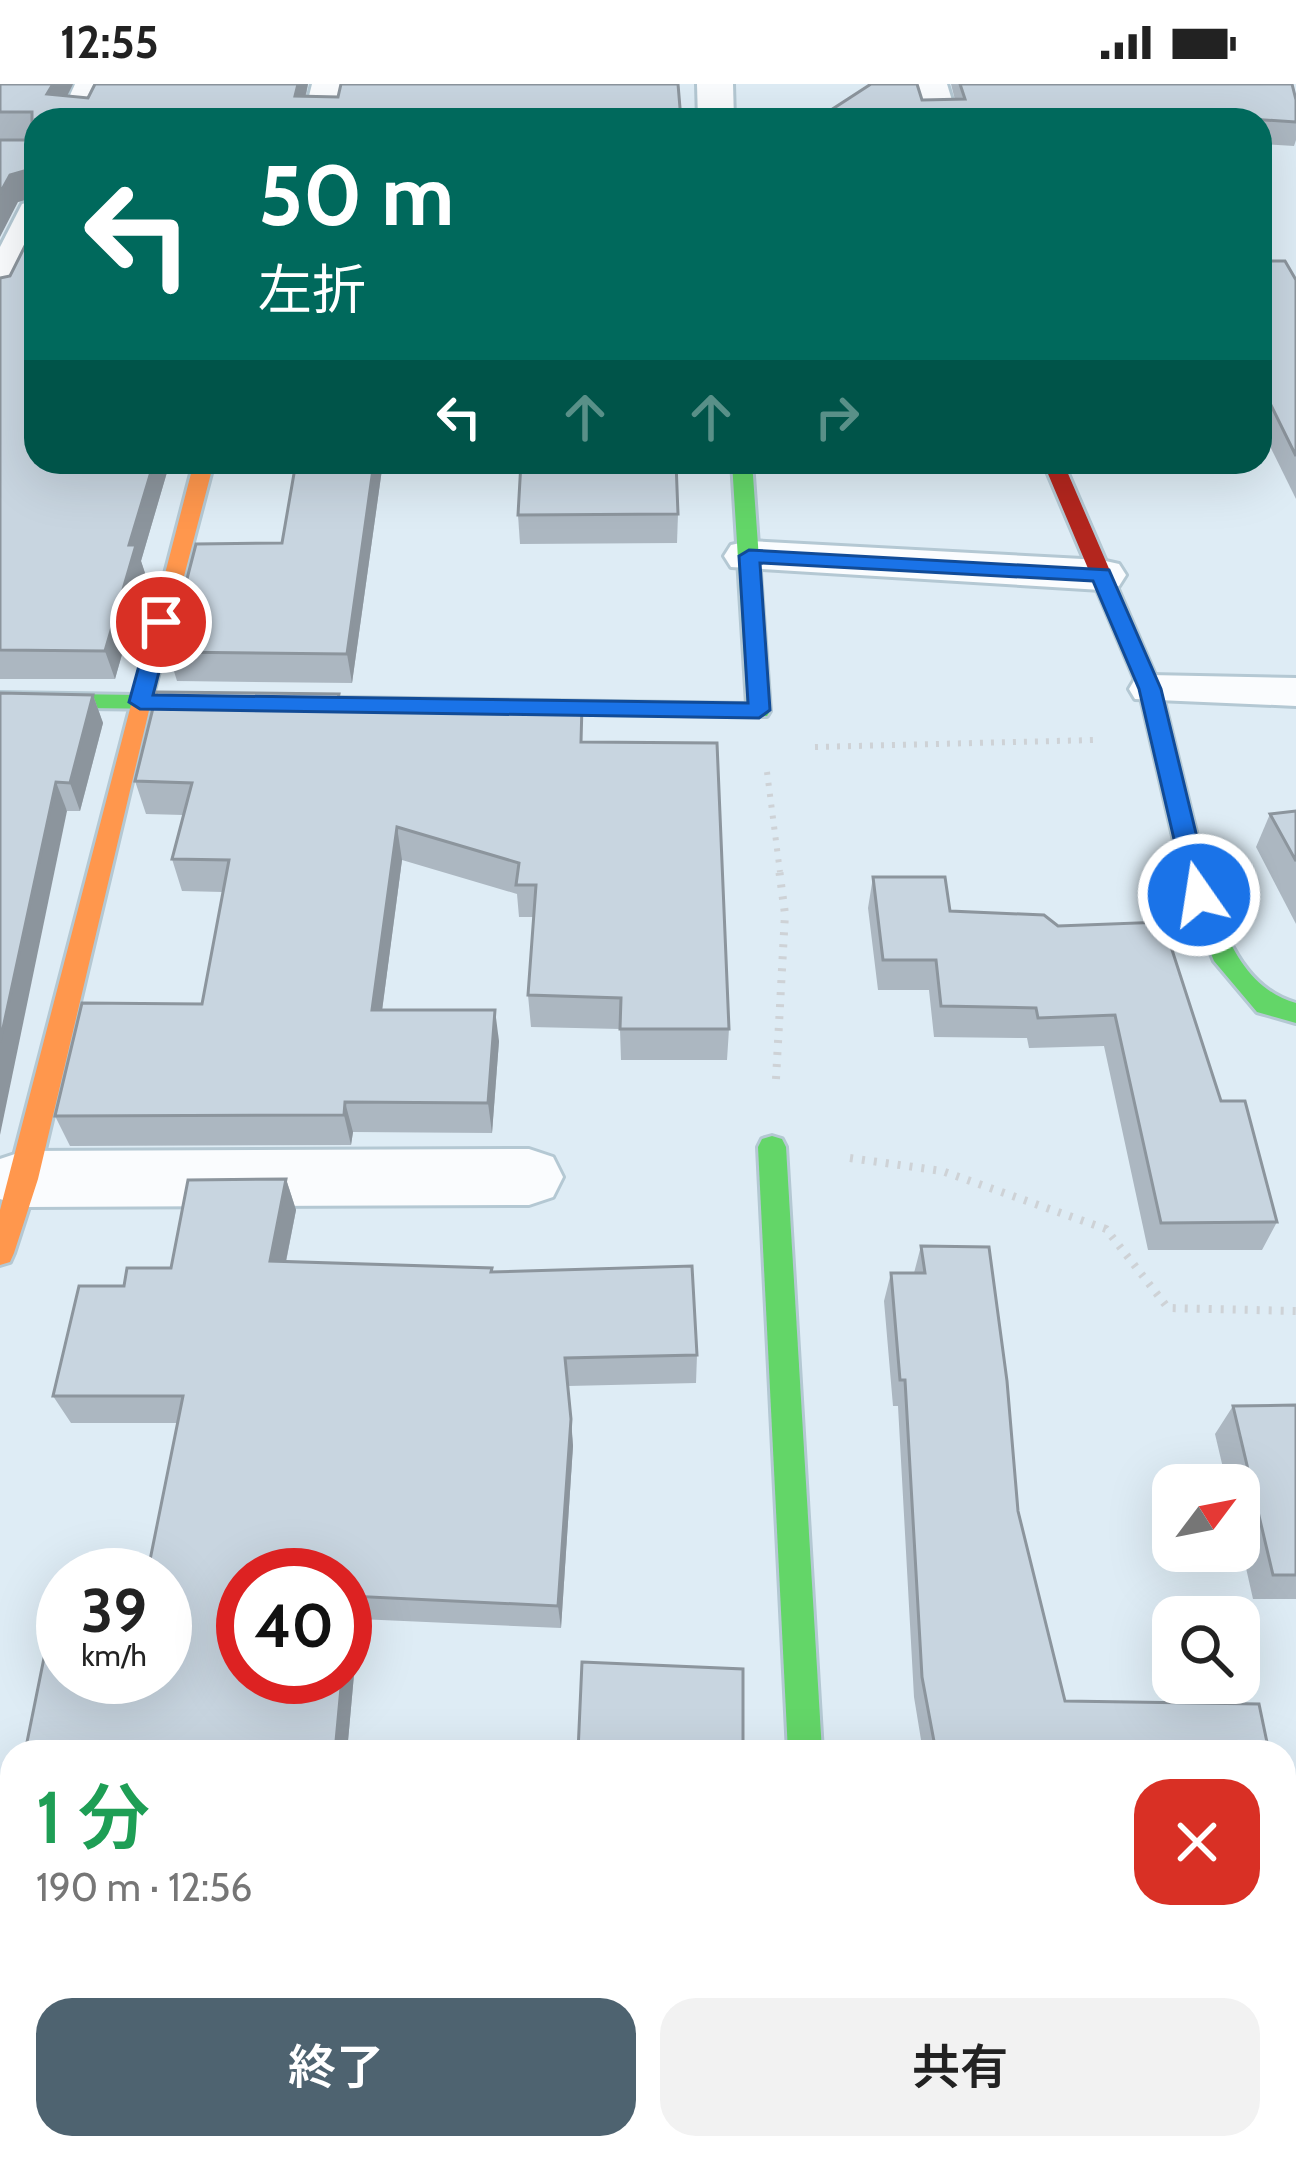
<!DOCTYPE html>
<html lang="ja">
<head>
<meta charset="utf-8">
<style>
	body { margin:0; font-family:Cabin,"Noto Sans JP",sans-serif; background:#f2f2f2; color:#222; height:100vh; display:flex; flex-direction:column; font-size:45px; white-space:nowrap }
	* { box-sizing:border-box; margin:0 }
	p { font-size:39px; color:#767676 }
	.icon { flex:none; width:66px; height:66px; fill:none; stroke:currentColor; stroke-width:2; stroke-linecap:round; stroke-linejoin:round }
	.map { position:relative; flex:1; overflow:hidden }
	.drawer { position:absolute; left:0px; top:1656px; width:1296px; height:420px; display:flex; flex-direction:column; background:#fff; border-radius:36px 36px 0 0; box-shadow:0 12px 48px #0002 }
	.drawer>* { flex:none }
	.top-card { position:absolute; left:24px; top:24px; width:1248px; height:366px; border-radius:36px; box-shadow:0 12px 48px #0002; background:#00695c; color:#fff; overflow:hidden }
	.needle { width:78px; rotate:58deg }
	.controls { position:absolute; left:1152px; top:1380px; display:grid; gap:24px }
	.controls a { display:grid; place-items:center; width:108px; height:108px; border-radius:24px; background:#fff; box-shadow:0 12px 48px #0002; font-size:60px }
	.speed { position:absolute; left:36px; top:1464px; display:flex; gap:24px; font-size:60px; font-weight:700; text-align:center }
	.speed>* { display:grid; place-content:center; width:156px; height:156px; border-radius:50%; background:#fff; box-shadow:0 12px 48px #0002; line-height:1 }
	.speed small { font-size:30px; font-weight:400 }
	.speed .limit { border:18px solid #d22; background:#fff; color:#111 }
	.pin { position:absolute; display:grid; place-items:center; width:102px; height:102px; color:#fff; margin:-51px; border:6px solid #fff; border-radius:50%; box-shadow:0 3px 12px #0007 }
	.me { position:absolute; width:132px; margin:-66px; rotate:347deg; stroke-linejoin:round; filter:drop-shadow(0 0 9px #0008) }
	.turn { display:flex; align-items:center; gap:42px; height:252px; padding:0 36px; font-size:54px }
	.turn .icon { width:156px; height:156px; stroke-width:2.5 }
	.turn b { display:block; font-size:84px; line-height:102px }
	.lanes { display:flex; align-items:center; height:114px; padding:0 36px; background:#0003; justify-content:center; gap:60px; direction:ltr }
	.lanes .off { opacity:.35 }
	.round { display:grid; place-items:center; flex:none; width:126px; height:126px; border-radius:36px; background:#f2f2f2 }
	.head { display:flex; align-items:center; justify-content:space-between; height:204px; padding:0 36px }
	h1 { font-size:72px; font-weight:600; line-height:90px; color:#1e9e55 }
	.primary-button { display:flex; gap:24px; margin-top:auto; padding:24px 36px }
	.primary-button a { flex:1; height:138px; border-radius:36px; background:#4e6370; color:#fff; font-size:48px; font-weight:600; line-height:138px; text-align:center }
	.primary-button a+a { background:#f2f2f2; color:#222 }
	.status { display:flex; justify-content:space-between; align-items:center; height:84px; padding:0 60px; background:#fff; direction:ltr }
	.status svg { height:33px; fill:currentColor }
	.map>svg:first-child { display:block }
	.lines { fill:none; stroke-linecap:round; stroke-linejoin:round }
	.lane-casing { stroke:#b4c8d3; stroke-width:6 }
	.street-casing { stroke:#b4c8d3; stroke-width:6 }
	.fast-casing { stroke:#b4c8d3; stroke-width:6 }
	.slow-casing { stroke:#b4c8d3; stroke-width:6 }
	.jam-casing { stroke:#b4c8d3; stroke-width:6 }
	.path-far2 { stroke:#ced2d6; stroke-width:6; stroke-dasharray:3 8; stroke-linecap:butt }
	.path-far1 { stroke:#ced2d6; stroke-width:8; stroke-dasharray:3 9; stroke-linecap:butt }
	.path { stroke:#ced2d6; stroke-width:9; stroke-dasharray:4.5 12; stroke-linecap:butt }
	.lane { fill:#fafcfe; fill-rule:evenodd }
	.street { fill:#fafcfe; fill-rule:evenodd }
	.fast { fill:#63d668; fill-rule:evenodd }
	.slow { fill:#ff974d; fill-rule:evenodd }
	.jam { fill:#b3261e; fill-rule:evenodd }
	.wall { fill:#acb7c1 }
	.shaded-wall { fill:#8c959d }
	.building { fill:#c8d5e0; stroke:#8c959d; stroke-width:3 }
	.route { fill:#1a73e8; stroke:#114b97; stroke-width:3 }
</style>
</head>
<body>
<div class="status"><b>12:55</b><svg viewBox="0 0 49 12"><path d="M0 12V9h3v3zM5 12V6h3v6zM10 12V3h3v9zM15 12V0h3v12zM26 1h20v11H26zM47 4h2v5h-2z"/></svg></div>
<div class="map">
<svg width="1296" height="2076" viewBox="0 0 1296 2076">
	<rect width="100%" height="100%" fill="#deecf5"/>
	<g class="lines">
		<!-- lane casing -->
		<g class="lane-casing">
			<path id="lane" d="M 1150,591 L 1296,594 L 1296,622 L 1135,615 L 1129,605 L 1135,595 Z"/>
		</g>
		<!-- street casing -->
		<g class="street-casing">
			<g id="street">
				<path d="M 75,0 L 111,0 L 95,36 L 59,36 Z"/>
				<path d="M 312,0 L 348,0 L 339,36 L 303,36 Z"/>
				<path d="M 697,0 L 733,0 L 734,36 L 698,36 Z"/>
				<path d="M 911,0 L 947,0 L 958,36 L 922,36 Z"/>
				<path d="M 36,116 L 36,174 L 15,218 L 0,222 L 0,163 L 22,120 Z"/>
				<path d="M 749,457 L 1101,476 L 1119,480 L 1126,491 L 1119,502 L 1101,506 L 731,483 L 724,472 L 731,461 Z"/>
				<path d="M 529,1065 L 553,1073 L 563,1093 L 553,1113 L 529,1121 L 24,1123 L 0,1115 L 0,1075 L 24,1067 Z"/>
				<path d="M 0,1974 L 12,1974 L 12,2064 L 22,2064 L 0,2068 Z"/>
				<path d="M 152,2064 L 248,2064 L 247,2076 L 151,2076 Z"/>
			</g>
		</g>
		<!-- fast casing -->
		<g class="fast-casing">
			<g id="fast">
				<path d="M 732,378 L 752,378 L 770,627 L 767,632 L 0,623 L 0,609 L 747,620 Z"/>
				<path d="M 1184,740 L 1196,748 C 1210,807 1228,901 1296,919 L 1296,939 L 1257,928 L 1214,877 L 1187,811 L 1172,748 Z"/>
				<path d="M 772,1052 L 782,1055 L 786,1063 L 822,1668 L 788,1668 L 758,1063 L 762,1055 Z"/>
			</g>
		</g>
		<!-- slow casing -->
		<g class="slow-casing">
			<path id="slow" d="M 194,378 L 214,378 L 151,618 L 38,1095 L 14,1169 L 10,1178 L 0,1181 L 0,1126 Z"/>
		</g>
		<!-- jam casing -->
		<g class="jam-casing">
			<path id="jam" d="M 1043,378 L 1063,378 L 1161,605 L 1196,748 L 1192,754 L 1184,756 L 1172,748 L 1139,605 Z"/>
		</g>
		<!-- path-far2 -->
		<g class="path-far2">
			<path d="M 815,663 L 1094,656"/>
			<path d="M 767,688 L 780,788"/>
		</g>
		<!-- path-far1 -->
		<g class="path-far1">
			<path d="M 776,995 L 785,830 L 779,785"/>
			<path d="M 850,1074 L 942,1087 L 1106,1145 L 1168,1224 L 1296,1227"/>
		</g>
		<!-- path -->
		<path class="path" d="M 1284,2055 L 1296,2056"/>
		<!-- lane -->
		<use href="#lane" class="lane"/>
		<!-- street -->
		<use href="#street" class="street"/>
		<!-- fast -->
		<use href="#fast" class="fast"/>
		<!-- slow -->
		<use href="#slow" class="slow"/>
		<!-- jam -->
		<use href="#jam" class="jam"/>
	</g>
	<!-- wall -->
	<g class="wall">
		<path d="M 0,0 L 73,0 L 67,12 L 88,14 L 95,0 L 308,0 L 306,12 L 338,13 L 678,0 L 36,378 L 170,378 L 141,477 L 145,489 L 115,595 L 0,595 L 0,194 L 10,192 L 32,148 L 31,114 L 18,118 L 32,55 L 0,55 Z"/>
		<path d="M 951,0 L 1292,0 L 1296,16 L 1296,56 L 1294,62 L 1260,60 L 1260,36 L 830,36 L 831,26 L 922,16 L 955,16 Z"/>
		<path d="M 1260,177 L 1296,196 L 1296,415 L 1260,342 Z"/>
		<path d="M 296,378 L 383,378 L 352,599 L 177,597 L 168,568 L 282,459 Z"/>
		<path d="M 678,430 L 677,459 L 520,460 L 518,431 Z"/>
		<path d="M 0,609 L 93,611 L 103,639 L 80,727 L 67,727 Z"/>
		<path d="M 341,624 L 583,658 L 729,945 L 727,976 L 621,976 L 620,945 L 531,943 L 528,911 L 534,833 L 519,833 L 517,810 L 402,776 L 382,926 L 499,957 L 492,1049 L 353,1048 L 351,1061 L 70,1062 L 55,1032 L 202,920 L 223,808 L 182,807 L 172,775 L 183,731 L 146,730 L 135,697 Z"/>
		<path d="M 1296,727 L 1296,840 L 1256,763 L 1270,730 Z"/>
		<path d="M 873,793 L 950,827 L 1044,831 L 1221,1017 L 1277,1138 L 1262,1166 L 1148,1166 L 1104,962 L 1029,964 L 1027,954 L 934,953 L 929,906 L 878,906 L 868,824 Z"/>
		<path d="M 286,1095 L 296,1126 L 286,1178 L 492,1188 L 697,1271 L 696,1299 L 568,1302 L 573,1362 L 561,1544 L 359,1535 L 347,1668 L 25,1668 L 165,1593 L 178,1339 L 71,1339 L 53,1312 L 124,1202 L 171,1184 Z"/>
		<path d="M 921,1162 L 1018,1427 L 1065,1617 L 1269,1668 L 923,1668 L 914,1613 L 898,1322 L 893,1322 L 884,1217 L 891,1189 L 914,1189 Z"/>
		<path d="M 1296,1321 L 1296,1515 L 1253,1515 L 1239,1453 L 1239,1401 L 1227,1401 L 1215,1350 L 1233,1322 Z"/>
	</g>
	<!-- shaded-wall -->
	<g class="shaded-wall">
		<path d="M 53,0 L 73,0 L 55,36 L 47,10 Z"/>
		<path d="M 298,0 L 308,0 L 300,36 L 295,12 Z"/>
		<path d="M 31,85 L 36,113 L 18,118 L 0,153 L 0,109 L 10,91 Z"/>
		<path d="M 154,378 L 170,378 L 141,477 L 145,489 L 115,595 L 105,567 L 129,461 Z"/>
		<path d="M 374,378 L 383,378 L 352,599 L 347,570 Z"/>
		<path d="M 93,611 L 103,639 L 80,727 L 70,699 Z"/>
		<path d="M 56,698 L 67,727 L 0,1051 L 0,958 Z"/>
		<path d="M 397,743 L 402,776 L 378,957 L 372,926 Z"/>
		<path d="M 495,926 L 499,957 L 492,1049 L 488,1019 Z"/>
		<path d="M 345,1018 L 353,1048 L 351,1061 L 344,1031 Z"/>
		<path d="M 286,1095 L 296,1126 L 280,1207 L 270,1177 Z"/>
		<path d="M 571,1335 L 573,1362 L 561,1544 L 558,1522 Z"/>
		<path d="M 350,1512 L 359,1535 L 347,1668 L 335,1668 L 342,1593 L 345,1593 L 345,1562 Z"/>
	</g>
	<!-- building -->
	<g class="building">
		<path d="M 0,0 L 53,0 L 47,10 L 88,14 L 95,0 L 298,0 L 295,12 L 338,13 L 341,0 L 678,0 L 681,36 L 36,36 L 36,378 L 154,378 L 129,461 L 136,461 L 105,567 L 0,566 L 0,194 L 10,192 L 32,148 L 31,85 L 10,91 L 0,109 L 0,56 L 32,56 L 32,28 L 0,28 Z"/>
		<path d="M 871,0 L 917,0 L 922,16 L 965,15 L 960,0 L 1292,0 L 1296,16 L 1296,38 L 1188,31 L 1190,36 L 833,36 L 831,26 Z"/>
		<path d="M 1260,177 L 1285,177 L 1296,196 L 1296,372 L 1269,317 L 1260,317 Z"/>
		<path d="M 296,378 L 374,378 L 347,570 L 168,568 L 196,460 L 282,459 Z"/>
		<path d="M 521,378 L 676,378 L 678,430 L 518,431 Z"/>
		<path d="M 157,608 L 339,610 L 336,624 L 582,621 L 581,658 L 717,659 L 729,945 L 620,945 L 621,914 L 528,911 L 536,801 L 516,801 L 519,779 L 397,743 L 372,926 L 495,926 L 488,1019 L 345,1018 L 344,1031 L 55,1032 L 82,919 L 202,920 L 229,776 L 172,775 L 192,699 L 135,697 Z"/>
		<path d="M 0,609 L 93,611 L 70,699 L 56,698 L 0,958 Z"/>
		<path d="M 1296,727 L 1296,777 L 1270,730 Z"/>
		<path d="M 873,793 L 945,793 L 950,827 L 1044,831 L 1058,842 L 1163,838 L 1221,1017 L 1245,1017 L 1277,1138 L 1161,1139 L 1115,931 L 1038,934 L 1036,924 L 941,922 L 936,876 L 883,876 Z"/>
		<path d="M 286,1095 L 270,1177 L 492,1184 L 491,1188 L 692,1182 L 697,1271 L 565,1274 L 571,1335 L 558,1522 L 350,1512 L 345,1562 L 345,1491 L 243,1491 L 243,1593 L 342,1593 L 335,1668 L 25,1668 L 46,1564 L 63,1564 L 63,1593 L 165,1593 L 165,1491 L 147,1491 L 183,1312 L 53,1312 L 79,1202 L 124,1202 L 127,1184 L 171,1184 L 188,1096 Z"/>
		<path d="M 921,1162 L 989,1163 L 1007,1297 L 1018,1427 L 1065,1617 L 1259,1620 L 1269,1668 L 936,1668 L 922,1593 L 905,1296 L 900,1296 L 891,1189 L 925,1189 Z"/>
		<path d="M 1296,1321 L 1296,1491 L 1273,1491 L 1233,1322 Z"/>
		<path d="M 582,1578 L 743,1585 L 743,1668 L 578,1668 Z"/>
		<path d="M 1284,1743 L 1296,1800 L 1284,1800 Z"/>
	</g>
	<!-- route -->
	<path class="route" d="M 749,466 L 1109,486 L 1161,605 L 1211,811 L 1208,817 L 1199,820 L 1187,811 L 1139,605 L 1093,497 L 760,479 L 770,626 L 759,634 L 140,625 L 129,618 L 151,538 L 161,531 L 172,538 L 153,611 L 748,619 L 739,472 Z"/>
</svg>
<div class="controls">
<a><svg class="needle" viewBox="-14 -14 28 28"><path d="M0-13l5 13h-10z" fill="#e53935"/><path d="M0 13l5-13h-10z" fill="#767676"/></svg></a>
<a><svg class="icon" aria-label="search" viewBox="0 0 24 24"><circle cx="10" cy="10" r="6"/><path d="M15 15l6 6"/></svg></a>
</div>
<div class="speed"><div>39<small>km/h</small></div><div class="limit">40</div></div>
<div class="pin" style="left:161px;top:538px;background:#d93025"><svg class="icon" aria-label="arrive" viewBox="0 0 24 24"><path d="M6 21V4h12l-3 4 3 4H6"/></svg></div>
<svg class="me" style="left:1199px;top:811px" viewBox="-20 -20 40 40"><circle r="17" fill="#1a73e8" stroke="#fff" stroke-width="3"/><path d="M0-11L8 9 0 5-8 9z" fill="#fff"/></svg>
<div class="top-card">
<div class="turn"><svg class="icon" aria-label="left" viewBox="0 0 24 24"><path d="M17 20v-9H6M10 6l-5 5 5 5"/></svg><div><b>50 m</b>左折</div></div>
<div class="lanes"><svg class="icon" aria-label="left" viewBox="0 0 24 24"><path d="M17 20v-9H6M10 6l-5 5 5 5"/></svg><svg class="icon off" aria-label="ahead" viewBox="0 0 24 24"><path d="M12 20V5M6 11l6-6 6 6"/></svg><svg class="icon off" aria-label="ahead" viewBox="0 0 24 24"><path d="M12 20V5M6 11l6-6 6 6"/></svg><svg class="icon off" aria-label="right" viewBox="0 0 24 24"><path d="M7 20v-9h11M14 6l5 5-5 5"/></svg></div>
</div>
<section class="drawer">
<div class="head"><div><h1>1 分</h1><p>190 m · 12:56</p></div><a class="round" style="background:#d93025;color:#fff"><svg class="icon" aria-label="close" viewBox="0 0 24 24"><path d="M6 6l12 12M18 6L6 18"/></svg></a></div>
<div class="primary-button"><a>終了</a><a>共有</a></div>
</section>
</div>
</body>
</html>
